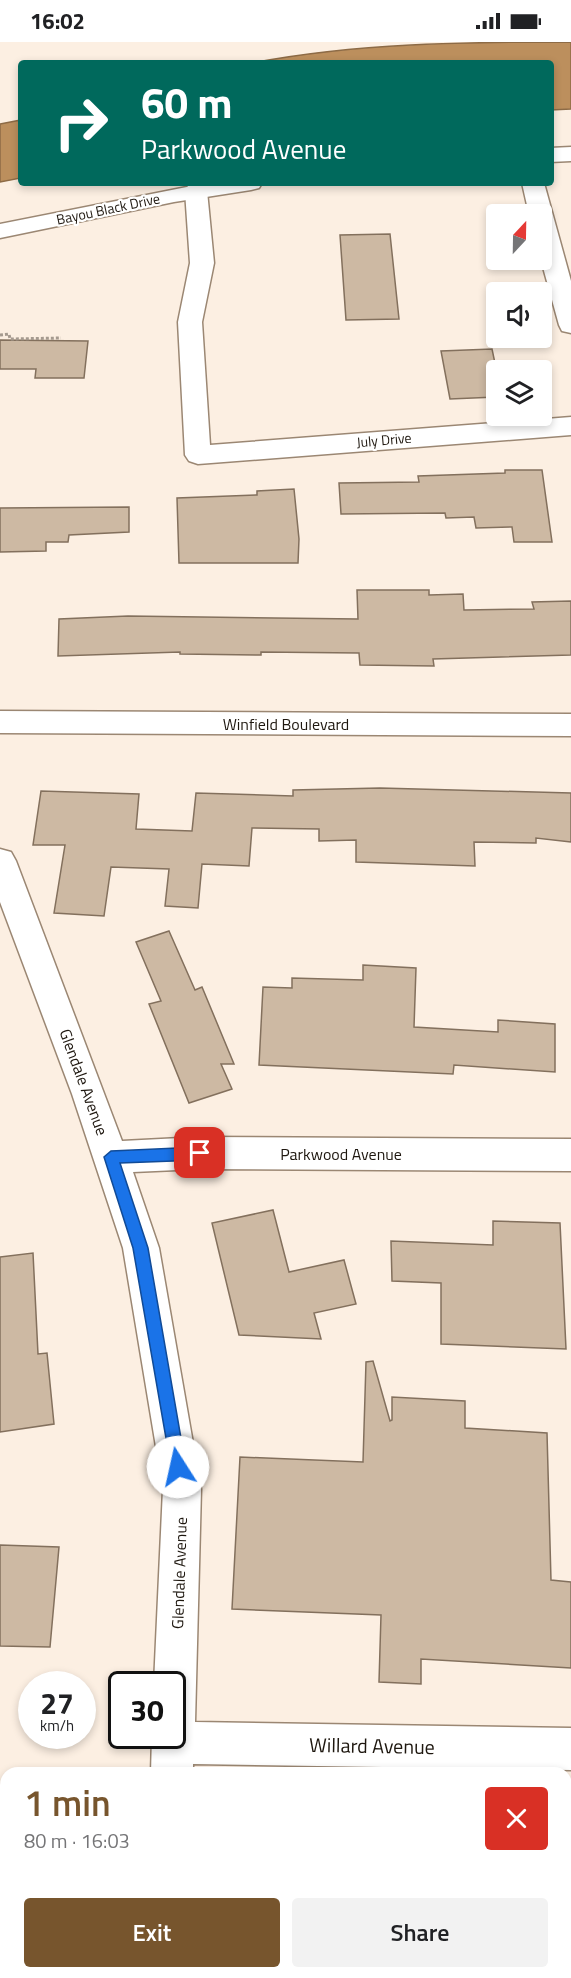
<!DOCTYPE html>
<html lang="en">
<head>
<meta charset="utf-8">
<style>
	body { margin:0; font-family:"Titillium Web",sans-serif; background:#f2f2f2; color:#202124; height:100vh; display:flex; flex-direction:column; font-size:22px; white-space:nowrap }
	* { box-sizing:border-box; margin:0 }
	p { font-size:20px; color:#757577 }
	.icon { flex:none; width:33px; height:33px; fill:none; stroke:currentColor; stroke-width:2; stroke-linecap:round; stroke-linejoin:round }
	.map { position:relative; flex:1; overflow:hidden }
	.sheet { position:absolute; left:0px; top:1725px; width:572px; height:212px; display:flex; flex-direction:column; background:#fff; border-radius:18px 18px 0 0; box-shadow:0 3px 9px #0003 }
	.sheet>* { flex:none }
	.banner { position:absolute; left:18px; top:18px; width:536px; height:126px; border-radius:6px; box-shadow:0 3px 9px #0003; background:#00695c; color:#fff; overflow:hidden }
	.needle { width:39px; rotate:22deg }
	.fabs { position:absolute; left:486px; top:162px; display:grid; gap:12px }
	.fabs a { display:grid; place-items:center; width:66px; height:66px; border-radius:6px; background:#fff; box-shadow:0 3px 9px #0003; font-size:30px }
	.speed { position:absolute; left:18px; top:1629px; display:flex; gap:12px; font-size:30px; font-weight:700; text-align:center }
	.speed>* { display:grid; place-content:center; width:78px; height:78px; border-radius:50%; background:#fff; box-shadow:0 3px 9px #0003; line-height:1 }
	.speed small { font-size:15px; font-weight:400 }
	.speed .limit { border:3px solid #111; border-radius:9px; background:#fff; color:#111 }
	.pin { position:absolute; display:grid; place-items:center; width:51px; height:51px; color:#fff; margin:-26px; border-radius:12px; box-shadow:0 3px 9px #0006 }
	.me { position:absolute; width:66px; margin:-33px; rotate:350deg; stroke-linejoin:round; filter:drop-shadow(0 0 4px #0008) }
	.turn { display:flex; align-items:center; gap:21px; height:126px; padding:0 24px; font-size:27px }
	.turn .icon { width:78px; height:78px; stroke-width:2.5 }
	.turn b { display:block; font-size:42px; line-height:51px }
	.round { display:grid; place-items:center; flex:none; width:63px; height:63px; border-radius:6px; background:#f2f2f2 }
	.overview { display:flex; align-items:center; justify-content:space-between; height:102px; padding:0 24px }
	h1 { font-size:36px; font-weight:600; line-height:45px; color:#77552d }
	.primary-button { display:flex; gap:12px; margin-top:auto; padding:12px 24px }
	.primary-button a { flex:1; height:69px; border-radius:6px; background:#77552d; color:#fff; font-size:24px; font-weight:600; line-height:69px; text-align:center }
	.primary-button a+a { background:#f2f2f2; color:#202124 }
	.status { display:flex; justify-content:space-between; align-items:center; height:42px; padding:0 30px; background:#fff; direction:ltr }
	.status svg { height:16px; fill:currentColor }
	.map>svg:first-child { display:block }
	.water { fill:#bc8f5d; stroke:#8d6b46; stroke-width:1.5 }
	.building { fill:#cdb9a3; stroke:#83705d; stroke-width:1.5 }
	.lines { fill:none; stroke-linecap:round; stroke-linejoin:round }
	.street-casing { stroke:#9b8773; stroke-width:3 }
	.secondary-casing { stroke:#9b8773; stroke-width:3 }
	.path { stroke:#a59a8f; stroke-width:3; stroke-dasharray:3 2; stroke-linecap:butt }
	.street { fill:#fff; fill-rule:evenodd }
	.secondary { fill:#fff; fill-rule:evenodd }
	.route { fill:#1a73e8; stroke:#114b97; stroke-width:1.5 }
	.labels { text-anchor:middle; stroke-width:4.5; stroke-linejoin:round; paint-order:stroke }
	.far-street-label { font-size:14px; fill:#1e170f; stroke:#fff }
	.street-label { font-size:16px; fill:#1e170f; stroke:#fff }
	.near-street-label { font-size:20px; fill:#1e170f; stroke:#fff }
</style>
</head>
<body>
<div class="status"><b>16:02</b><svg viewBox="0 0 49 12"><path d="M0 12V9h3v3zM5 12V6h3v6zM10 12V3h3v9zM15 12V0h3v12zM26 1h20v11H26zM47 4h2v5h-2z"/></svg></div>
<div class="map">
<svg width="571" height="1936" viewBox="0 0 571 1936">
	<rect width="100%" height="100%" fill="#fcefe2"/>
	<!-- water -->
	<g class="water">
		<path d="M 571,0 L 571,67 L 551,68 L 550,21 L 252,21 C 357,1 464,0 571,0 Z"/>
		<path d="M 21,78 L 21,136 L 0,140 L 0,82 Z"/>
	</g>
	<!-- building -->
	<g class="building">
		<path d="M 390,192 L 399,277 L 346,278 L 340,193 Z"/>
		<path d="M 0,298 L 88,299 L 84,336 L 35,336 L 36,327 L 0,327 Z"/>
		<path d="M 492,307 L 496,326 L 496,355 L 450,357 L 441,309 Z"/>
		<path d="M 505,428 L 542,428 L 552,500 L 514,500 L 512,485 L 476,486 L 474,475 L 446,476 L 445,471 L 341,472 L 339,441 L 419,440 L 418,434 L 505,431 Z"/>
		<path d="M 294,447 L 299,497 L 298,521 L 179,521 L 177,456 L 257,453 L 257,449 Z"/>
		<path d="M 129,465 L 129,490 L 69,493 L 68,500 L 46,500 L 46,509 L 0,510 L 0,466 Z"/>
		<path d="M 357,548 L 429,548 L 429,553 L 463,552 L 464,568 L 534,567 L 532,560 L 571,559 L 571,613 L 433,617 L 434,624 L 360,623 L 359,611 L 261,610 L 261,613 L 180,612 L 180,610 L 58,614 L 59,577 L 128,574 L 358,577 Z"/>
		<path d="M 380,746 L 571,751 L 571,800 L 536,796 L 536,801 L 474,800 L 475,824 L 356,820 L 356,798 L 319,799 L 319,787 L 252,786 L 249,824 L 202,822 L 198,866 L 165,864 L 169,827 L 111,825 L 104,874 L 54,871 L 65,803 L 33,803 L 41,749 L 139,752 L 136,787 L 192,789 L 196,751 L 293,754 L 293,748 Z"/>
		<path d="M 169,889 L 195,948 L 202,945 L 234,1022 L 221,1022 L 232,1047 L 189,1061 L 149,962 L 161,959 L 136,900 Z"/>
		<path d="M 363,923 L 416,926 L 414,985 L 498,990 L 498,978 L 555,982 L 555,1030 L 454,1023 L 453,1032 L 259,1023 L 263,945 L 292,946 L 292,936 L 363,938 Z"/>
		<path d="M 273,1168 L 289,1230 L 344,1218 L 356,1262 L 314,1271 L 321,1297 L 239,1293 L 212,1181 Z"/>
		<path d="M 493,1179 L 560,1181 L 566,1307 L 441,1302 L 441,1241 L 392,1239 L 391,1199 L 493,1203 Z"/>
		<path d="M 33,1211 L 38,1312 L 47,1311 L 54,1382 L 0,1390 L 0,1215 Z"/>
		<path d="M 373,1319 L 390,1379 L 392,1378 L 392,1355 L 465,1359 L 465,1386 L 547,1391 L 551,1538 L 571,1540 L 571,1626 L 421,1617 L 421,1642 L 379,1640 L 381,1573 L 232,1567 L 240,1415 L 363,1420 L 366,1320 Z"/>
		<path d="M 0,1503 L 59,1505 L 50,1605 L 0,1604 Z"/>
	</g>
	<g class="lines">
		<!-- street casing -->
		<g class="street-casing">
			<g id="street">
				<path d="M 522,141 L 544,141 L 571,239 L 571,291 L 562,289 L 559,283 L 541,218 L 542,172 L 529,172 Z"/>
				<path d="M 196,142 L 204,144 L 207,149 L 214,221 L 202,280 L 210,403 L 571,375 L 571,393 L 198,422 L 189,419 L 185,413 L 178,280 L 190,221 L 185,149 L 188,144 Z"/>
				<path d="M 0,669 L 571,672 L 571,694 L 0,691 Z"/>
				<path d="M 0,807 L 11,810 L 16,819 L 122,1099 L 200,1095 L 571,1097 L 571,1129 L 200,1127 L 133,1130 L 159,1206 L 201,1447 L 195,1680 L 571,1686 L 571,1728 L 193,1722 L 193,1731 L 151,1731 L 152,1694 L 172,1694 L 172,1642 L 154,1642 L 163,1447 L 123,1206 L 72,1052 L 0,860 Z"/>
				<path d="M 124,1930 L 168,1930 L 167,1936 L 123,1936 Z"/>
			</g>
		</g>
		<!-- secondary casing -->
		<g class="secondary-casing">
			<g id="secondary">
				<path d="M 571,105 L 571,119 L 550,120 L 550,106 Z"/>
				<path d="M 207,141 L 262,141 L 259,146 L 251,148 L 174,160 L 0,196 L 0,182 Z"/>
			</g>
		</g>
		<!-- path -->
		<path class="path" d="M 0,293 L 9,292 L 10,297 L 61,296"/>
		<!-- street -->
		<use href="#street" class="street"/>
		<!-- secondary -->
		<use href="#secondary" class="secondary"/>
	</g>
	<!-- route -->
	<path class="route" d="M 200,1105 L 207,1111 L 200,1118 L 120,1121 L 148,1206 L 186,1425 L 184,1431 L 178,1433 L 173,1431 L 171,1425 L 133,1206 L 104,1115 L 111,1109 Z"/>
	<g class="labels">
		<!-- far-street labels -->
		<g class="far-street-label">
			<text transform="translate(108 167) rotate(-12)" y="5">Bayou Black Drive</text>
			<text transform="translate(384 398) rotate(-5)" y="5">July Drive</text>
		</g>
		<!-- street labels -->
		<g class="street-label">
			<text x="286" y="688">Winfield Boulevard</text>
			<text transform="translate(84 1040) rotate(70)" y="6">Glendale Avenue</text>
			<text x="341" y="1118">Parkwood Avenue</text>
			<text transform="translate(179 1531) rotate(-88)" y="6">Glendale Avenue</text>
		</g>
		<!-- near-street labels -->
		<g class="near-street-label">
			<text transform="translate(372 1704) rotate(1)" y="7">Willard Avenue</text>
		</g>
	</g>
</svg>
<div class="fabs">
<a><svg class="needle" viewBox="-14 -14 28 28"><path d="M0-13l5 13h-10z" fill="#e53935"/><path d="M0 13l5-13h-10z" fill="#757577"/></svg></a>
<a><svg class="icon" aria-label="sound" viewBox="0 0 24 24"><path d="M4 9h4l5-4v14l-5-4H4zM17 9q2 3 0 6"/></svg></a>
<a><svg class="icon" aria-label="layers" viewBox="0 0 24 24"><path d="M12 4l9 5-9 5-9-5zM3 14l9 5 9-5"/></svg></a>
</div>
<div class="speed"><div>27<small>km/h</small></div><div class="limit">30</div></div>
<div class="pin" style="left:200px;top:1111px;background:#d93025"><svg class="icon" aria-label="arrive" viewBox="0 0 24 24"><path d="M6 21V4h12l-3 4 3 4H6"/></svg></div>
<svg class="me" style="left:178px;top:1425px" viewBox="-20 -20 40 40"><circle r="19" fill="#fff"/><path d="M0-13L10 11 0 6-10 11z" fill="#1a73e8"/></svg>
<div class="banner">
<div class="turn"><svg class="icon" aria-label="right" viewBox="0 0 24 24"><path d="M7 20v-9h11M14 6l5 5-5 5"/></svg><div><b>60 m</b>Parkwood Avenue</div></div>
</div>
<section class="sheet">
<div class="overview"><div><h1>1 min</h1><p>80 m · 16:03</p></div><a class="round" style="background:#d93025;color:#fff"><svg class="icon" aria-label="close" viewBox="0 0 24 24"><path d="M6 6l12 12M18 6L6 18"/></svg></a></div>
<div class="primary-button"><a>Exit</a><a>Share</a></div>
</section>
</div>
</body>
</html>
